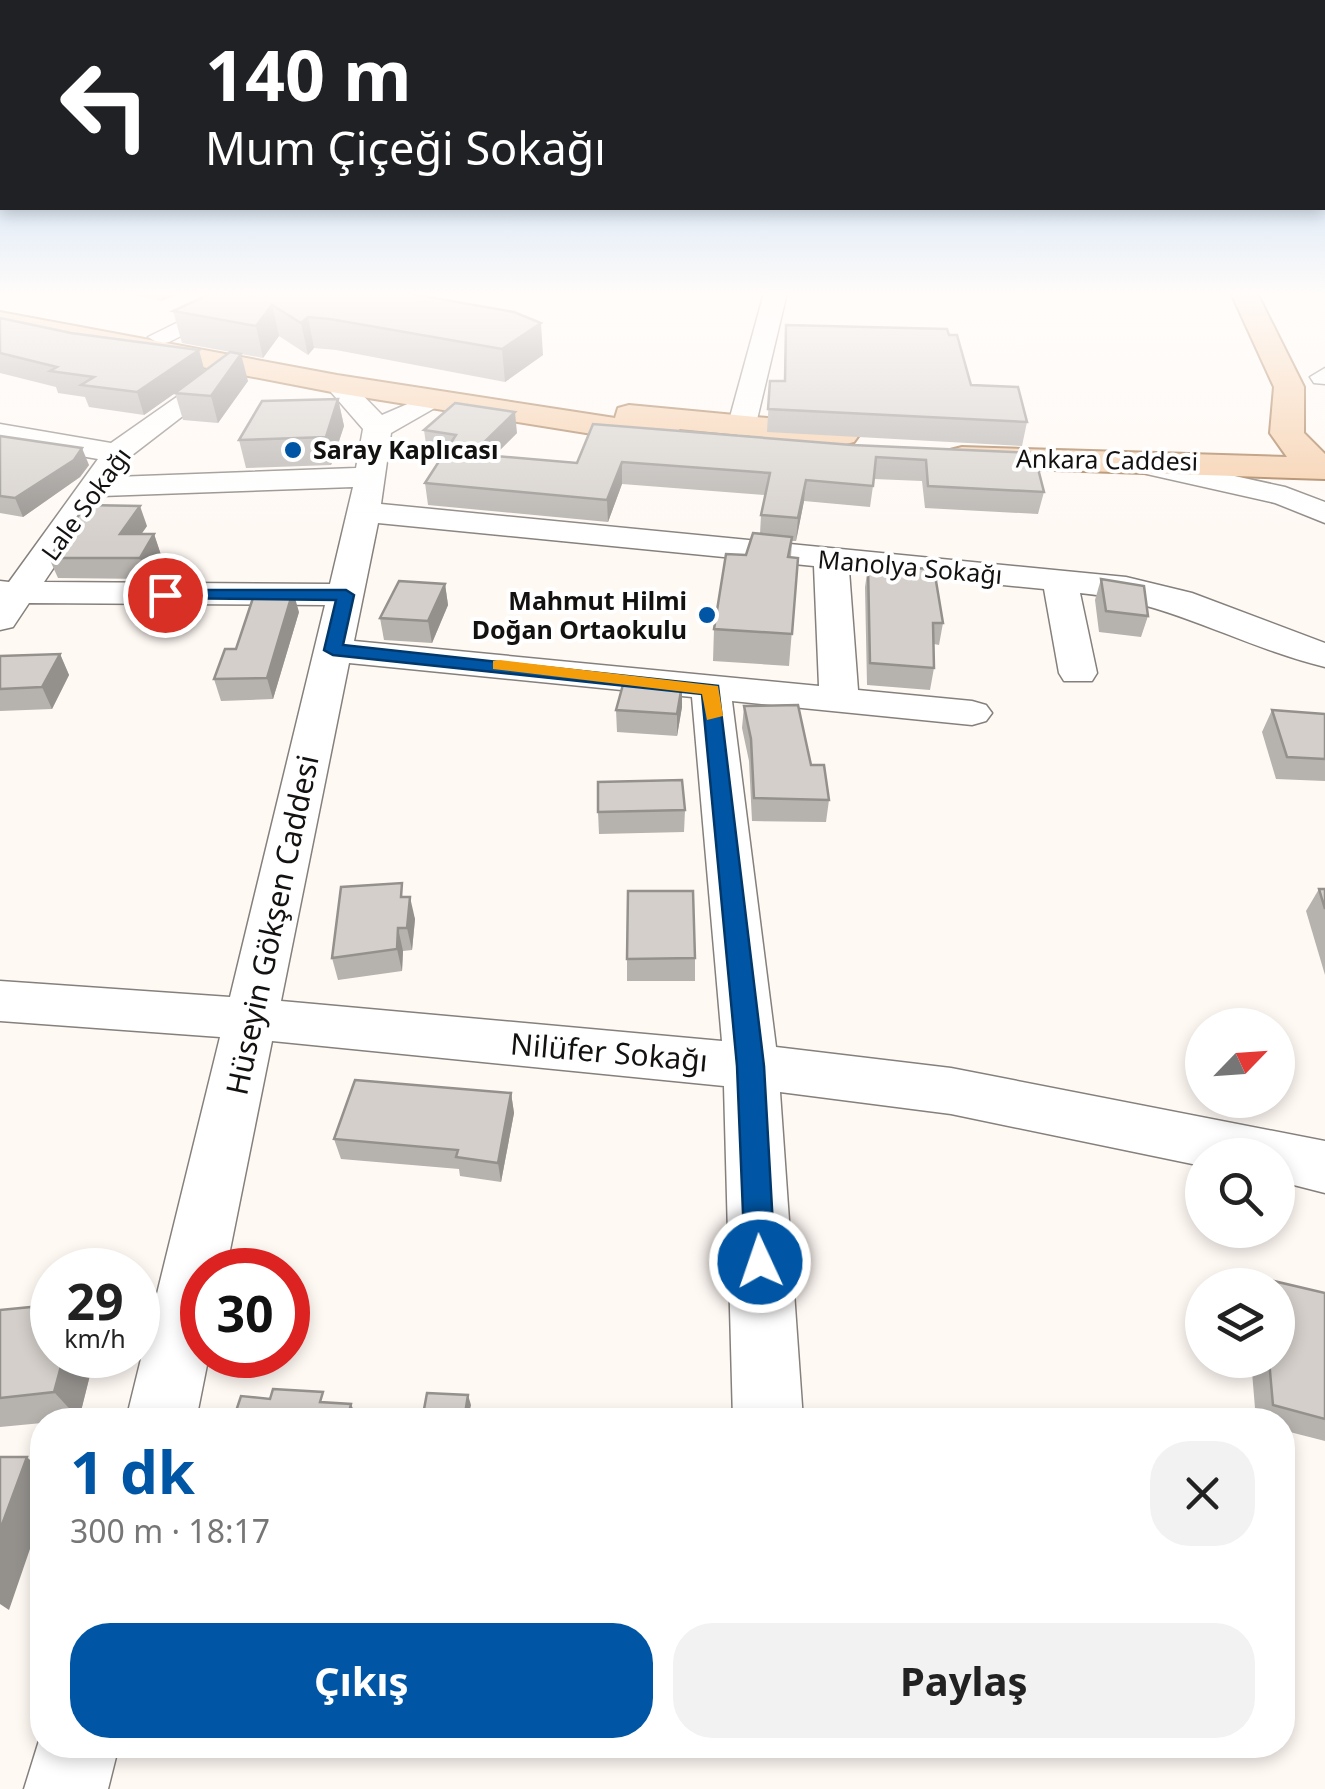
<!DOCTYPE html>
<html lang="tr">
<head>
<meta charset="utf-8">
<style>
	body { margin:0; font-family:"Noto Sans",sans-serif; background:#f2f2f2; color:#222; height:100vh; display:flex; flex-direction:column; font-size:38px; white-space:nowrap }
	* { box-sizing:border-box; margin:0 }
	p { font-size:32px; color:#767676 }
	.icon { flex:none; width:55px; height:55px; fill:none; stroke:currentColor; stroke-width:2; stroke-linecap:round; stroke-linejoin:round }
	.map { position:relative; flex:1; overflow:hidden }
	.details { position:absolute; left:30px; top:1408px; width:1265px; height:350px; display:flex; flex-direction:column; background:#fff; border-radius:40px; box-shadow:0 5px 15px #0003 }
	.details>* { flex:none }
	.banner { position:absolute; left:0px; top:0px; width:1325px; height:210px; box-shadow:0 5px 15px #0003; background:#202124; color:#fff; overflow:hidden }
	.needle { width:65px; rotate:65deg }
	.controls { position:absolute; left:1185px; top:1008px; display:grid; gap:20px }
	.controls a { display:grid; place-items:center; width:110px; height:110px; border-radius:50%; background:#fff; box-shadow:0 5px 15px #0003; font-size:50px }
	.speed { position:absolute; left:30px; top:1248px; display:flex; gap:20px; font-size:50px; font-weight:700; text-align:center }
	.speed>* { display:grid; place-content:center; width:130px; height:130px; border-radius:50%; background:#fff; box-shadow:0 5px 15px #0003; line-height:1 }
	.speed small { font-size:25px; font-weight:400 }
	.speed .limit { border:15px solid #d22; background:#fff; color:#111 }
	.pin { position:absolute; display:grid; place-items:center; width:85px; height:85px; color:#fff; margin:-42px; border:5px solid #fff; border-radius:50%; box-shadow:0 2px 10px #0007 }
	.me { position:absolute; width:110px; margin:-55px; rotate:357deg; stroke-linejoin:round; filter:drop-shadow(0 0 8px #0008) }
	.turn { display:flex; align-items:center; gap:35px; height:210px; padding:0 40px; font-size:45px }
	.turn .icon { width:130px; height:130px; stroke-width:2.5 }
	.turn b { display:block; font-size:70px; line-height:85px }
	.round { display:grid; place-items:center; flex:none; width:105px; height:105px; border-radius:40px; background:#f2f2f2 }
	.headline { display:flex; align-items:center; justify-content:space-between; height:170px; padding:0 40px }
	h1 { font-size:60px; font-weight:700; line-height:75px; color:#0056a4 }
	.button { display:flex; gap:20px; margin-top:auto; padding:20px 40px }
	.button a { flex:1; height:115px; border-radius:40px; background:#0056a4; color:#fff; font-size:40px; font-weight:700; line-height:115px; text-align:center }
	.button a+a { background:#f2f2f2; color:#222 }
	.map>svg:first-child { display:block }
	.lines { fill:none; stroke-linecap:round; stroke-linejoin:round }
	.minor-casing { stroke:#85807c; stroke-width:3 }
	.major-casing { stroke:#a2764d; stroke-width:4 }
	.minor { fill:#fff; fill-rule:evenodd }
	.major { fill:#f5cda8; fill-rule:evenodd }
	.wall { fill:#b6b2ae }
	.shaded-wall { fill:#94918d }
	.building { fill:#d4cfca; stroke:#94918d; stroke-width:2.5 }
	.route { fill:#0056a4; stroke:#00386b; stroke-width:2.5 }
	.slow { fill:#f59e0b }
	.poi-dot { fill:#0056a4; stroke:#fff; stroke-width:4 }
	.labels { text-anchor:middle; stroke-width:8; stroke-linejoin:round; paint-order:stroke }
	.far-poi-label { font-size:25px; font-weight:bold; fill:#141211; stroke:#fff; text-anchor:start }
	.far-street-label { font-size:25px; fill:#141211; stroke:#fff }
	.street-label { font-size:30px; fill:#141211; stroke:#fff }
</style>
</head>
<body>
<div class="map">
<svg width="1325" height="1789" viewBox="0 0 1325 1789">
	<rect width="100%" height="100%" fill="#fff9f4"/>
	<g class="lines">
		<!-- minor casing -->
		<g class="minor-casing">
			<g id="minor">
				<path d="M 237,293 L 268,293 L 169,342 L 160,344 L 148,337 Z"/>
				<path d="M 764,293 L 787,293 L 755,428 L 741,437 L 727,428 Z"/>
				<path d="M 231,359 L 240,362 L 244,367 L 240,372 L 127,459 L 115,477 L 356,468 L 363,429 L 324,384 L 337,376 L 346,378 L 382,415 L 433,393 L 447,401 L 391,433 L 381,504 L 1126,577 L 1192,593 L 1325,643 L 1325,667 C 1239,646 1171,602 1080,593 L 1097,673 L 1092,681 L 1064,681 L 1059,673 L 1044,589 L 849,570 L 858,690 L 972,701 L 986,705 L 992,713 L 986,721 L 972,725 L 732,701 L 776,1047 L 951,1068 L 1325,1141 L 1325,1193 L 1278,1181 L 1278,1155 L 1202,1155 L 1202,1166 L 951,1114 L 780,1092 L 803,1420 L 733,1420 L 724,1086 L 272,1041 L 226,1270 L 202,1270 L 202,1355 L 209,1355 L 196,1420 L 126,1420 L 220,1037 L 0,1021 L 0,981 L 230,997 L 325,605 L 29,603 L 13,627 L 0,630 L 0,581 L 9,582 L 98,459 L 0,442 L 0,424 L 111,443 ZM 353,487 L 330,584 L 44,582 L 102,496 ZM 378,523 L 814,566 L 819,686 L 354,641 ZM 349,663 L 692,697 L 722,1041 L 281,1001 Z"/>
				<path d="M 1325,368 L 1325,384 L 1314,383 L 1310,377 Z"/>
				<path d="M 1121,451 L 1285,487 L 1325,502 L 1325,523 L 1275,503 L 1111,466 L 1106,460 Z"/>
				<path d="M 42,1731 L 42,1745 L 119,1745 L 108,1789 L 24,1789 Z"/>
			</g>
		</g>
		<!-- major casing -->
		<g class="major-casing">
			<g id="major">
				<path d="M 1231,293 L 1257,293 L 1304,387 L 1304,433 L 1325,454 L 1325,479 L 962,467 L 950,464 L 945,457 L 950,450 L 962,447 L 1287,457 L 1270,433 L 1274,387 Z"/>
				<path d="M 0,312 L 337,375 L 615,418 L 618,408 L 629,405 L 842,425 L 854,428 L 859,435 L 854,442 L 842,445 L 679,429 L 684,436 L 679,443 L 667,446 L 337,393 L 0,328 Z"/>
			</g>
		</g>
		<!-- minor -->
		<use href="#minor" class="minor"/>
		<!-- major -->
		<use href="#major" class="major"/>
	</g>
	<!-- wall -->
	<g class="wall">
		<path d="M 123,293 L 180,293 L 162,301 Z"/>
		<path d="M 212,293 L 543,355 L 505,382 L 336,350 L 314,348 L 308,355 L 279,336 L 263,358 L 182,343 L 173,311 Z"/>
		<path d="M 0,318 L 205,371 L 248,381 L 218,423 L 183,420 L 175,393 L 144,415 L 89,407 L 85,397 L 58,393 L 56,387 L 0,373 Z"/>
		<path d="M 786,325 L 971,385 L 1027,422 L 1022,446 L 767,432 L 770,381 L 784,381 Z"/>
		<path d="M 338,399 L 344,426 L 331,465 L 246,468 L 239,440 Z"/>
		<path d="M 424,430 L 517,433 L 493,457 L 577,463 L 852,445 L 1034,453 L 1044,492 L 1038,514 L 925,508 L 922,481 L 874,479 L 870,507 L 804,501 L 796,541 L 792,541 L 791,557 L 798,558 L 789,666 L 713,661 L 714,629 L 746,555 L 760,534 L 761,515 L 765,495 L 622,484 L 608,522 L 428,505 L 425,483 L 444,454 L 427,451 Z"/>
		<path d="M 0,436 L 89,465 L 80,477 L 23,517 L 0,513 Z"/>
		<path d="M 147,526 L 141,534 L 154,534 L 161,555 L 147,579 L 58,578 L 49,558 Z"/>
		<path d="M 868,566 L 943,623 L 939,645 L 934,644 L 934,668 L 930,690 L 867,685 L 865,587 Z"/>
		<path d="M 1101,579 L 1148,616 L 1141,637 L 1099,632 L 1095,600 Z"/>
		<path d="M 445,584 L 448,605 L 432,643 L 384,640 L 380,618 Z"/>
		<path d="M 299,612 L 273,699 L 221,701 L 214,679 L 236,649 Z"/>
		<path d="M 60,654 L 69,675 L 52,709 L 0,711 L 0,656 Z"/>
		<path d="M 682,685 L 682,707 L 677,736 L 617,732 L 616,710 Z"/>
		<path d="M 744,706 L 811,765 L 829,800 L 826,822 L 752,821 L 749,761 L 742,728 Z"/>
		<path d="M 1272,710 L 1325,714 L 1325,781 L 1276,779 L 1262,732 Z"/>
		<path d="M 685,810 L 684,832 L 599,834 L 598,812 Z"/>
		<path d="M 1319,889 L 1325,889 L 1325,975 L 1306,911 Z"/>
		<path d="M 405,897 L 415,919 L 412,950 L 403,951 L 402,971 L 338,980 L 332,958 Z"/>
		<path d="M 695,958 L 695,981 L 627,981 L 627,959 Z"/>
		<path d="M 511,1093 L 514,1113 L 501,1182 L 460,1176 L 459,1169 L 341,1159 L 334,1139 Z"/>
		<path d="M 1261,1278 L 1325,1293 L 1325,1441 L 1282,1430 L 1282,1420 L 1256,1420 L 1251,1360 L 1278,1360 L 1278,1285 L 1255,1285 Z"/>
		<path d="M 0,1310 L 52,1355 L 95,1355 L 79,1419 L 42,1420 L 42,1423 L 0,1427 Z"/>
	</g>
	<!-- shaded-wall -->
	<g class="shaded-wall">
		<path d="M 160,293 L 180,293 L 162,301 Z"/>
		<path d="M 272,305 L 279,336 L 263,358 L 256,326 Z"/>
		<path d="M 308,317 L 314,348 L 308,355 L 301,323 Z"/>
		<path d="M 541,323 L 543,355 L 505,382 L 502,349 Z"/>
		<path d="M 199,350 L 205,372 L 144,415 L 137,392 Z"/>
		<path d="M 241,354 L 248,381 L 218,423 L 211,396 Z"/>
		<path d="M 338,399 L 344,426 L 331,465 L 326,437 Z"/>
		<path d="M 515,412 L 517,433 L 474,476 L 472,454 Z"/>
		<path d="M 82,448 L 89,465 L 80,477 L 23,517 L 15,498 Z"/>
		<path d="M 622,462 L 622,484 L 608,522 L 607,500 Z"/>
		<path d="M 806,480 L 804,501 L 796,541 L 798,518 Z"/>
		<path d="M 140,506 L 147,526 L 127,555 L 120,534 Z"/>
		<path d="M 154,534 L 161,555 L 147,579 L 140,558 Z"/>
		<path d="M 445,584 L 448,605 L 432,643 L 428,621 Z"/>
		<path d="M 293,591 L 299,612 L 273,699 L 267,678 Z"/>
		<path d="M 60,654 L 69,675 L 52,709 L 42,687 Z"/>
		<path d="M 682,685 L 682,707 L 677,736 L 677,714 Z"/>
		<path d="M 410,897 L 415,919 L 412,950 L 407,928 Z"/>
		<path d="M 398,928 L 403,951 L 402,971 L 397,949 Z"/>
		<path d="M 511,1093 L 514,1113 L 501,1182 L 498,1163 Z"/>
		<path d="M 64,1355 L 95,1355 L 79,1419 L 54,1392 Z"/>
		<path d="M 468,1395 L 471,1405 L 468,1420 L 464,1420 Z"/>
		<path d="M 351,1404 L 358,1420 L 347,1420 Z"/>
		<path d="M 27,1457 L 42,1472 L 42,1514 L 9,1610 L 0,1604 L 0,1530 Z"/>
	</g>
	<!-- building -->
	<g class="building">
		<path d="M 212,293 L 406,293 L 514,312 L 541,323 L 502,349 L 330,319 L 308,317 L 301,323 L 272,305 L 256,326 L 173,311 Z"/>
		<path d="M 0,318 L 71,333 L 199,350 L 137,392 L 81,385 L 94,377 L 50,371 L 57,367 L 0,353 Z"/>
		<path d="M 786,325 L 947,329 L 949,335 L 957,335 L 971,385 L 1018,387 L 1027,422 L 768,409 L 770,381 L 785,381 Z"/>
		<path d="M 230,352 L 241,354 L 211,396 L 175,393 Z"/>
		<path d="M 338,399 L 326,437 L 239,440 L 262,401 Z"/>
		<path d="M 455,403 L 515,412 L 472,454 L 577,463 L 593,424 L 852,445 L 1034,453 L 1044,492 L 928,486 L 926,460 L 876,457 L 873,486 L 806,480 L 798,518 L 761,515 L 770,473 L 622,462 L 607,500 L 425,483 L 456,435 L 424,430 Z"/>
		<path d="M 0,436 L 82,448 L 74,460 L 15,498 L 0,496 Z"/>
		<path d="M 86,505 L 140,506 L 120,534 L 154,534 L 140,558 L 49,558 Z"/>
		<path d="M 753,533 L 792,537 L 788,557 L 798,558 L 792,634 L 714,629 L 726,554 L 746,555 Z"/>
		<path d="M 868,566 L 934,569 L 943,623 L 933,623 L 934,668 L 870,663 Z"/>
		<path d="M 1101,579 L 1144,586 L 1148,616 L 1106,611 Z"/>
		<path d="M 399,581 L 445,584 L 428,621 L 380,618 Z"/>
		<path d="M 293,591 L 267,678 L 214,679 L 225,649 L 236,649 L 255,592 Z"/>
		<path d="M 60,654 L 42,687 L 0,689 L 0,656 Z"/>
		<path d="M 624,681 L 682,685 L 677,714 L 616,710 Z"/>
		<path d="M 798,705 L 811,765 L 824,765 L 829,800 L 754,798 L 751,739 L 744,706 Z"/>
		<path d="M 1272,710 L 1325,714 L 1325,759 L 1287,757 Z"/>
		<path d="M 682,780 L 685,810 L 598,812 L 598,782 Z"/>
		<path d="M 402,883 L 401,897 L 410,897 L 407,928 L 398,928 L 397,949 L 332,958 L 341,887 Z"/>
		<path d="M 1319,889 L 1325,889 L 1325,909 Z"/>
		<path d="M 628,891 L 693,891 L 695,958 L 627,959 Z"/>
		<path d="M 355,1080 L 511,1093 L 498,1163 L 456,1157 L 458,1150 L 334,1139 Z"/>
		<path d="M 1261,1278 L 1325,1293 L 1325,1419 L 1273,1405 L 1269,1360 L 1278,1360 L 1278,1285 L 1262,1285 Z"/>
		<path d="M 52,1305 L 52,1355 L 64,1355 L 54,1392 L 0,1398 L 0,1310 Z"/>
		<path d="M 273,1389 L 323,1392 L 320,1402 L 351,1404 L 347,1420 L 233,1420 L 241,1396 L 270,1399 Z"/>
		<path d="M 427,1393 L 468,1395 L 464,1420 L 422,1420 Z"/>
		<path d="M 0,1457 L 27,1457 L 0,1530 Z"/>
	</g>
	<!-- sky -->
	<linearGradient id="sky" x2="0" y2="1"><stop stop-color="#9dc6f0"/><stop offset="0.54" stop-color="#fffcfa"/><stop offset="1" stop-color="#fffcfa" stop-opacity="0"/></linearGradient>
	<rect width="1325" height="544" fill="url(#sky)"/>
	<!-- route -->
	<path class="route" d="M 165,590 L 346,590 L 354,595 L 343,645 L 718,686 L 764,1066 L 775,1262 L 771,1272 L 760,1276 L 750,1272 L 745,1262 L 737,1066 L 702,694 L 333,655 L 324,650 L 336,600 L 159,598 L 157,595 Z"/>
	<!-- slow -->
	<path class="slow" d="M 500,660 L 718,686 L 723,716 L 707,720 L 702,694 L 493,669 L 493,661 Z"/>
	<!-- markers -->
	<g class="poi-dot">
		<circle cx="293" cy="450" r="10"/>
		<circle cx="707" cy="615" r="10"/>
	</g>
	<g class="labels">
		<!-- far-poi labels -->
		<g class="far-poi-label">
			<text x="313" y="459">Saray Kaplıcası</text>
			<text x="687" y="610" text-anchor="end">Mahmut Hilmi<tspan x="687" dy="29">Doğan Ortaokulu</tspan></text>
		</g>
		<!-- far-street labels -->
		<g class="far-street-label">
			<text transform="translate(1107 460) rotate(1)" y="9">Ankara Caddesi</text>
			<text transform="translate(86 504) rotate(-54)" y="9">Lale Sokağı</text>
			<text transform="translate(910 567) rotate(5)" y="9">Manolya Sokağı</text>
		</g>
		<!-- street labels -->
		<g class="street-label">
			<text transform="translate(273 925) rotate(-78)" y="10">Hüseyin Gökşen Caddesi</text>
			<text transform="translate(609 1053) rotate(5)" y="10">Nilüfer Sokağı</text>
		</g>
	</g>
</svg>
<div class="controls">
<a><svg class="needle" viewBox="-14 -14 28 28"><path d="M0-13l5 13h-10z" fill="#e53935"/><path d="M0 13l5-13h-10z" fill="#767676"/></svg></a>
<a><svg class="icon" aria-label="search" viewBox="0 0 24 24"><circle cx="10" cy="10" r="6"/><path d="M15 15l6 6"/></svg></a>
<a><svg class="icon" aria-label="layers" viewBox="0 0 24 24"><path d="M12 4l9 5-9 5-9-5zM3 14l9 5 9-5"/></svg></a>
</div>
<div class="speed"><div>29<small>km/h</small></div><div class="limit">30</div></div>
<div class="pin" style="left:165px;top:595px;background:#d93025"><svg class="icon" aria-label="arrive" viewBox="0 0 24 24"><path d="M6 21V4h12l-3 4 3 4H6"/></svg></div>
<svg class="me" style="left:760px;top:1262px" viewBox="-20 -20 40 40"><circle r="17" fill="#0056a4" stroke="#fff" stroke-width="3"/><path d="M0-11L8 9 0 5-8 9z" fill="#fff"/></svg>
<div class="banner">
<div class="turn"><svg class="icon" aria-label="left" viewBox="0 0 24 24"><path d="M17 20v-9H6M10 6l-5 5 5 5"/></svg><div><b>140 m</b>Mum Çiçeği Sokağı</div></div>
</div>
<section class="details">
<div class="headline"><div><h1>1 dk</h1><p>300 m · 18:17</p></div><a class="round"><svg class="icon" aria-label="close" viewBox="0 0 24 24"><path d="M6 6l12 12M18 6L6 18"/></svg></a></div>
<div class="button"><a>Çıkış</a><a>Paylaş</a></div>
</section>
</div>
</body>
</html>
